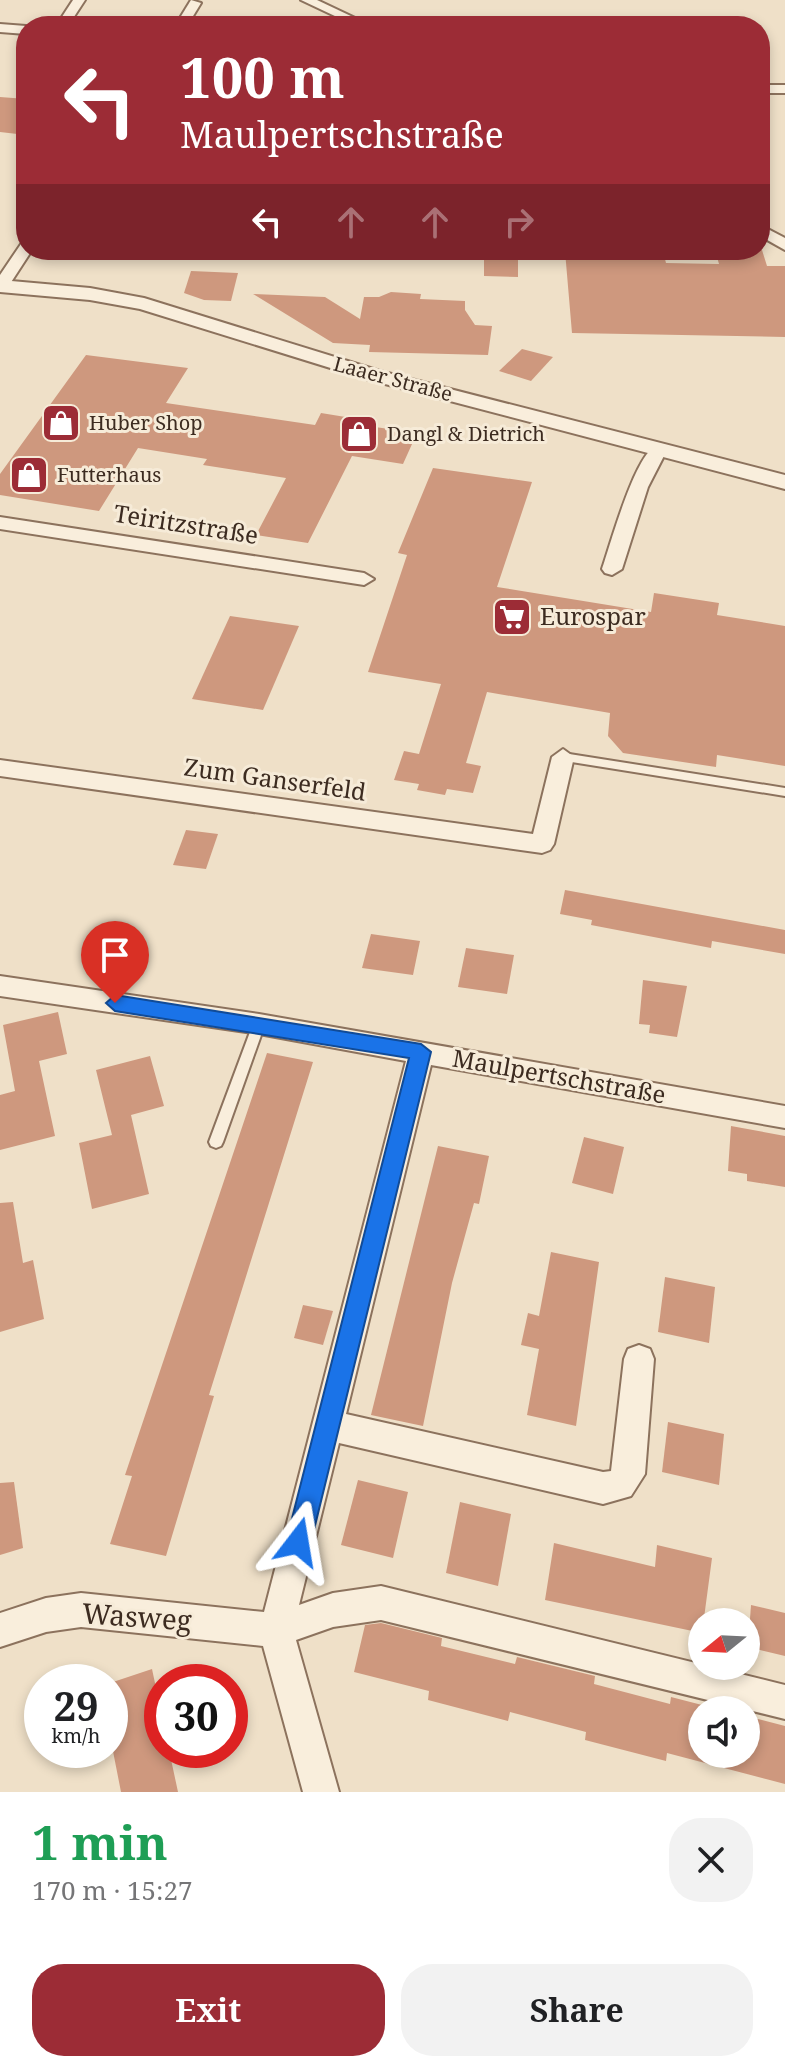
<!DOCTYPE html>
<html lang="en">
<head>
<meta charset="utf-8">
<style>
	body { margin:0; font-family:"Noto Serif",serif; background:#f2f2f2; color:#202124; height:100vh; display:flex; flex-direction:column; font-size:30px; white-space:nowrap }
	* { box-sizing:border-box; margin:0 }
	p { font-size:26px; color:#757577 }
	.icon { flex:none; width:44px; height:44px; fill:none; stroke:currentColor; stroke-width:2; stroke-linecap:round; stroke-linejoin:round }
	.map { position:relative; height:1792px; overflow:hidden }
	.side { display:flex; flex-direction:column; background:#fff; flex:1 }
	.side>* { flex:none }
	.banner { position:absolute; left:16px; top:16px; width:754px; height:244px; border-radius:32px; box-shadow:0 4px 12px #0003; background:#9c2c36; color:#fff; overflow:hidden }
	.needle { width:52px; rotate:252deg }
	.fabs { position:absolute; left:688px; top:1608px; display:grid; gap:16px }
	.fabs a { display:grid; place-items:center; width:72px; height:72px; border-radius:50%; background:#fff; box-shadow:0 4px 12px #0003; font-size:40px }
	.speed { position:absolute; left:24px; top:1664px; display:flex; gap:16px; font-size:40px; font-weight:700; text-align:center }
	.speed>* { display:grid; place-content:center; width:104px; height:104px; border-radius:50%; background:#fff; box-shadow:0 4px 12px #0003; line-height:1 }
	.speed small { font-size:20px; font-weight:400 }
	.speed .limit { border:12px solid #d22; background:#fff; color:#111 }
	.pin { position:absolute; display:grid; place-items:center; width:68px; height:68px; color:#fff; margin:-82px -34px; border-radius:50% 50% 50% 0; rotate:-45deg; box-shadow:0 0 8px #0007 }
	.pin .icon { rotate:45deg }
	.me { position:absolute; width:88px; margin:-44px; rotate:14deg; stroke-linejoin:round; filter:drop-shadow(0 0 6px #0008) }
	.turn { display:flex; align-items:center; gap:28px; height:168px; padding:0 32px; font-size:36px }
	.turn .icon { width:104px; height:104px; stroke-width:2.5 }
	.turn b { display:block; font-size:56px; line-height:68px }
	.lanes { display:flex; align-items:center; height:76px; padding:0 32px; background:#0003; justify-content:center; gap:40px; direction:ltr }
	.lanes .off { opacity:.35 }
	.round { display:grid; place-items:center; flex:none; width:84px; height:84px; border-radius:32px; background:#f2f2f2 }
	.head { display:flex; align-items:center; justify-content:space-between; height:136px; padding:0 32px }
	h1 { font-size:48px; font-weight:700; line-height:60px; color:#1e9e55 }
	.cta { display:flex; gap:16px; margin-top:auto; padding:16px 32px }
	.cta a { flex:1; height:92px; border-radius:32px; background:#9c2c36; color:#fff; font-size:32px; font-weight:700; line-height:92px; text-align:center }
	.cta a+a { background:#f2f2f2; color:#202124 }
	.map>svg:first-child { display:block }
	.building { fill:#ce987e }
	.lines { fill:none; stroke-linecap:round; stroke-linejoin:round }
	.service-casing { stroke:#8c725d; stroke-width:4 }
	.minor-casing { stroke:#8c725d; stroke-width:4 }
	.tertiary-casing { stroke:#8c725d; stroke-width:4 }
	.service { fill:#f9eedc; fill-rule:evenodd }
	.minor { fill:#f9eedc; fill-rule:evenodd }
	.tertiary { fill:#f9eedc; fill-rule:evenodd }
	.route { fill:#1a73e8; stroke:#114b97; stroke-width:2 }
	.labels { text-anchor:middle; stroke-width:6; stroke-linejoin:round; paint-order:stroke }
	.far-street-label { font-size:20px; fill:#3c2b20; stroke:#f6ebd8 }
	.far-poi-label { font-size:20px; fill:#3c2b20; stroke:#f6ebd8; text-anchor:start }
	.street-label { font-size:24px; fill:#3c2b20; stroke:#f6ebd8 }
	.poi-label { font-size:24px; fill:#3c2b20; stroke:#f6ebd8; text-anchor:start }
	.near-street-label { font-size:28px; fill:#3c2b20; stroke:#f6ebd8 }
</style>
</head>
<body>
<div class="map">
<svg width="785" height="1792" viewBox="0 0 785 1792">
	<rect width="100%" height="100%" fill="#efe0c8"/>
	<!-- building -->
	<g class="building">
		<path d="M 0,97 L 26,99 L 26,135 L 0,132 Z"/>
		<path d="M 484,250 L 518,250 L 518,277 L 484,276 Z"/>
		<path d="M 715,250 L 762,250 L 767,266 L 785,266 L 785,337 L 572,333 L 565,251 L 664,255 L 666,263 L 719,264 Z"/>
		<path d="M 191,271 L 238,273 L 231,301 L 204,300 L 184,293 Z"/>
		<path d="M 391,292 L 421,294 L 420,299 L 465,301 L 465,310 L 475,325 L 492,326 L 488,355 L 369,352 L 370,345 L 333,343 L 253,294 L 325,297 L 360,319 L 364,297 L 379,297 Z"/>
		<path d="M 522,349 L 553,357 L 531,381 L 499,371 Z"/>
		<path d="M 86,355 L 188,368 L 166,403 L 315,425 L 321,413 L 370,421 L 368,426 L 417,433 L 403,464 L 352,456 L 308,543 L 256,535 L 286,478 L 203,465 L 207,459 L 138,448 L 99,511 L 0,495 L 0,474 Z"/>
		<path d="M 433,468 L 532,482 L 497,587 L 651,612 L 654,593 L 719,603 L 717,615 L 785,626 L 785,766 L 717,755 L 716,767 L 623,753 L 608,736 L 610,713 L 487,692 L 466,763 L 481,766 L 473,793 L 447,789 L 445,795 L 417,790 L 419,784 L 394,780 L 404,751 L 419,754 L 441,684 L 368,672 L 407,555 L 398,553 Z"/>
		<path d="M 230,616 L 299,626 L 263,710 L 192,699 Z"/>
		<path d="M 186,830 L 218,834 L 206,869 L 173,865 Z"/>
		<path d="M 565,890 L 785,930 L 785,954 L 712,941 L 711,948 L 591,925 L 592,920 L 560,914 Z"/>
		<path d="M 371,934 L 420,941 L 413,975 L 362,968 Z"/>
		<path d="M 466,948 L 514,955 L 507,994 L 458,987 Z"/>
		<path d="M 643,980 L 687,986 L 677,1037 L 649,1033 L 650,1025 L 639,1024 Z"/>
		<path d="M 58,1012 L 67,1054 L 39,1061 L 55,1136 L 0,1150 L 0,1095 L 15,1091 L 3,1025 Z"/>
		<path d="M 267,1053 L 313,1062 L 209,1395 L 214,1396 L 166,1556 L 110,1544 L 132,1476 L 125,1475 Z"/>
		<path d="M 150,1056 L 164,1106 L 131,1115 L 149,1194 L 92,1209 L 79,1143 L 112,1135 L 96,1070 Z"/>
		<path d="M 731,1126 L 785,1136 L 785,1187 L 747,1181 L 747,1174 L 728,1171 Z"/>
		<path d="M 584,1137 L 624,1147 L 613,1194 L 572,1183 Z"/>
		<path d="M 438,1146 L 489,1156 L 479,1204 L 474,1203 L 452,1283 L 423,1426 L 371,1415 Z"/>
		<path d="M 13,1202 L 23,1263 L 33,1260 L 44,1319 L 0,1332 L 0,1203 Z"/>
		<path d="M 551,1252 L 599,1262 L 576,1426 L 527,1415 L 539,1349 L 521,1345 L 528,1313 L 539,1316 Z"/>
		<path d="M 665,1277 L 715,1287 L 709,1343 L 658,1332 Z"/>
		<path d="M 303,1305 L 333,1311 L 323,1345 L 294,1338 Z"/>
		<path d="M 668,1422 L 724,1434 L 719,1485 L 662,1472 Z"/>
		<path d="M 358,1480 L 408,1492 L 393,1558 L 341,1545 Z"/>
		<path d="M 14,1482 L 23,1548 L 0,1555 L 0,1483 Z"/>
		<path d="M 460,1502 L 511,1514 L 498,1586 L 446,1573 Z"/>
		<path d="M 554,1543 L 655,1567 L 657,1545 L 712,1558 L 702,1633 L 545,1600 Z"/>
		<path d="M 751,1605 L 785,1613 L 785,1656 L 748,1647 Z"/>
		<path d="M 381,1623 L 442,1638 L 441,1646 L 515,1664 L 517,1657 L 595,1676 L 594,1684 L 670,1704 L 671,1697 L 702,1705 L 702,1754 L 746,1754 L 746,1716 L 785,1726 L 785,1784 L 667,1753 L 666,1761 L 585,1740 L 586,1732 L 510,1712 L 508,1721 L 428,1700 L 429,1691 L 354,1672 L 365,1625 Z"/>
		<path d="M 152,1669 L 162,1716 L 162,1750 L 169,1750 L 178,1792 L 121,1792 L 110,1736 L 110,1683 Z"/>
	</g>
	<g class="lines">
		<!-- service casing -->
		<g class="service-casing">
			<g id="service">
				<path d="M 563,753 L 785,788 L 785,796 L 559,760 L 557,757 L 559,754 Z"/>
				<path d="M 259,1019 L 264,1020 L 265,1024 L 223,1142 L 221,1146 L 216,1148 L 211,1146 L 209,1142 L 253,1024 L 254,1020 Z"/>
			</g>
		</g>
		<!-- minor casing -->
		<g class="minor-casing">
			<g id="minor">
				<path d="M 73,0 L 85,0 L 68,26 L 56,26 Z"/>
				<path d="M 191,0 L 201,3 L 187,26 L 175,26 Z"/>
				<path d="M 301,0 L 317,0 L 372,26 L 356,26 Z"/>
				<path d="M 0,24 L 26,26 L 26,34 L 0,32 Z"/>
				<rect x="760" y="85" width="25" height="8"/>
				<path d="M 760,225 L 785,238 L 785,250 L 760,236 Z"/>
				<path d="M 26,242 L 26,250 L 32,250 L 6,290 L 0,292 L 0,275 L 21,244 Z"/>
				<path d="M 658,445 L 667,450 L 648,487 L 622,569 L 612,575 L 605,573 L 602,569 C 610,546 636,450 658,445 Z"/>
				<path d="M 0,517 L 364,573 L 374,579 L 364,585 L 0,529 Z"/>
				<path d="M 563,749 L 574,757 L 554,844 L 550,850 L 542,853 L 0,776 L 0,760 L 533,834 L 552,757 Z"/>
				<path d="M 0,976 L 259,1014 L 785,1106 L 785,1128 L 431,1065 L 346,1414 L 603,1472 L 611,1471 L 624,1359 L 628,1349 L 639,1345 L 650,1349 L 654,1359 L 645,1474 L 631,1496 L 603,1504 L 339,1443 L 299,1605 L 333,1593 L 381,1586 L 785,1685 L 785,1719 L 381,1620 L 333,1627 L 296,1640 L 339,1792 L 303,1792 L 263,1646 L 81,1627 L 46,1632 L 0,1647 L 0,1613 L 46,1598 L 81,1593 L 264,1612 L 406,1061 L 259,1034 L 0,996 Z"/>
			</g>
		</g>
		<!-- tertiary casing -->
		<g class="tertiary-casing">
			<path id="tertiary" d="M 0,280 L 90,288 L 144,298 L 380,371 L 785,475 L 785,489 L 366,379 L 140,309 L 90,300 L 0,292 Z"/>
		</g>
		<!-- service -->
		<use href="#service" class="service"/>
		<!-- minor -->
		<use href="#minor" class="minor"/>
		<!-- tertiary -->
		<use href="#tertiary" class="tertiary"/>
	</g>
	<!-- route -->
	<path class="route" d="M 115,995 L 421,1044 L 431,1052 L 311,1542 L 307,1551 L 298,1554 L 289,1551 L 286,1542 L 409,1058 L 115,1011 L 106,1003 Z"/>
	<!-- icons -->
	<defs>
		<g id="shop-square" transform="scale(2)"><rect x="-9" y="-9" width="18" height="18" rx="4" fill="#9c2c36" stroke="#f6ebd8"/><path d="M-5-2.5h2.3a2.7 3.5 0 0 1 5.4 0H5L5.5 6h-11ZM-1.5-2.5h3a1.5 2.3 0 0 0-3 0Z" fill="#fff"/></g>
		<g id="supermarket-square" transform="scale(2)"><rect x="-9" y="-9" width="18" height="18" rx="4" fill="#9c2c36" stroke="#f6ebd8"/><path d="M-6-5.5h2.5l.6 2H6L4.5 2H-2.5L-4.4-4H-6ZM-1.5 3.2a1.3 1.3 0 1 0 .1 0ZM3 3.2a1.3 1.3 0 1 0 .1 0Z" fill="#fff"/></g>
	</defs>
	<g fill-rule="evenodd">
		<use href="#shop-square" x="61" y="423"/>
		<use href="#shop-square" x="359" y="434"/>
		<use href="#shop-square" x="29" y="475"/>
		<use href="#supermarket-square" x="512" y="617"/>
	</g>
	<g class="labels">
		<!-- far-street labels -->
		<g class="far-street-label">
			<text transform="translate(393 379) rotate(15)" y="7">Laaer Straße</text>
		</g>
		<!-- far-poi labels -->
		<g class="far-poi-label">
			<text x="89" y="430">Huber Shop</text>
			<text x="387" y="441">Dangl &amp; Dietrich</text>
			<text x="57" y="482">Futterhaus</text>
		</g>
		<!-- street labels -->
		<g class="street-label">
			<text transform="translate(186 525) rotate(9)" y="8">Teiritzstraße</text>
			<text transform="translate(275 780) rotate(8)" y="8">Zum Ganserfeld</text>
			<text transform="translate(559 1077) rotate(10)" y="8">Maulpertschstraße</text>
		</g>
		<!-- poi labels -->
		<g class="poi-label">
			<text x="540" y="625">Eurospar</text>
		</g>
		<!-- near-street labels -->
		<g class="near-street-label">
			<text transform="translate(137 1617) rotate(4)" y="10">Wasweg</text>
		</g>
	</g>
</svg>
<div class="fabs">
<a><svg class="needle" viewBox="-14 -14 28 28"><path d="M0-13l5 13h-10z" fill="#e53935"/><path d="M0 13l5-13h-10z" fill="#757577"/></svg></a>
<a><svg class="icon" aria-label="sound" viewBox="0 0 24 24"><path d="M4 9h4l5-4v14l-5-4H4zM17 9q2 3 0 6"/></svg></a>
</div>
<div class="speed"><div>29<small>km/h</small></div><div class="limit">30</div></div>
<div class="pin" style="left:115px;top:1003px;background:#d93025"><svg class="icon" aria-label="arrive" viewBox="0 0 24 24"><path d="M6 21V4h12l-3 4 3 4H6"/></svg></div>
<svg class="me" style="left:298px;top:1542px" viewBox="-20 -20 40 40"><path d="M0-17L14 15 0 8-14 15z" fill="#1a73e8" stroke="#fff" stroke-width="4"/></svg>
<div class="banner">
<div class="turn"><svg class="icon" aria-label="left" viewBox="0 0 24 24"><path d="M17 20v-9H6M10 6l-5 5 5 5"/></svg><div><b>100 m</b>Maulpertschstraße</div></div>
<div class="lanes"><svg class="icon" aria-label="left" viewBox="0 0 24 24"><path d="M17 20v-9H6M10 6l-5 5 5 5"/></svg><svg class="icon off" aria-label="ahead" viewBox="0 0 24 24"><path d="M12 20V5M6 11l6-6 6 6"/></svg><svg class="icon off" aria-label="ahead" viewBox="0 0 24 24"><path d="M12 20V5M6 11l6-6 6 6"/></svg><svg class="icon off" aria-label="right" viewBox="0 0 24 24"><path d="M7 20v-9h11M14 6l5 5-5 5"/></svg></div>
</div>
</div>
<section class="side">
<div class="head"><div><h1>1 min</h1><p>170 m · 15:27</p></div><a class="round"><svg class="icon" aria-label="close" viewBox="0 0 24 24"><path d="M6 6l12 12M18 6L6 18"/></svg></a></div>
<div class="cta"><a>Exit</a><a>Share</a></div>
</section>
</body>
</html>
